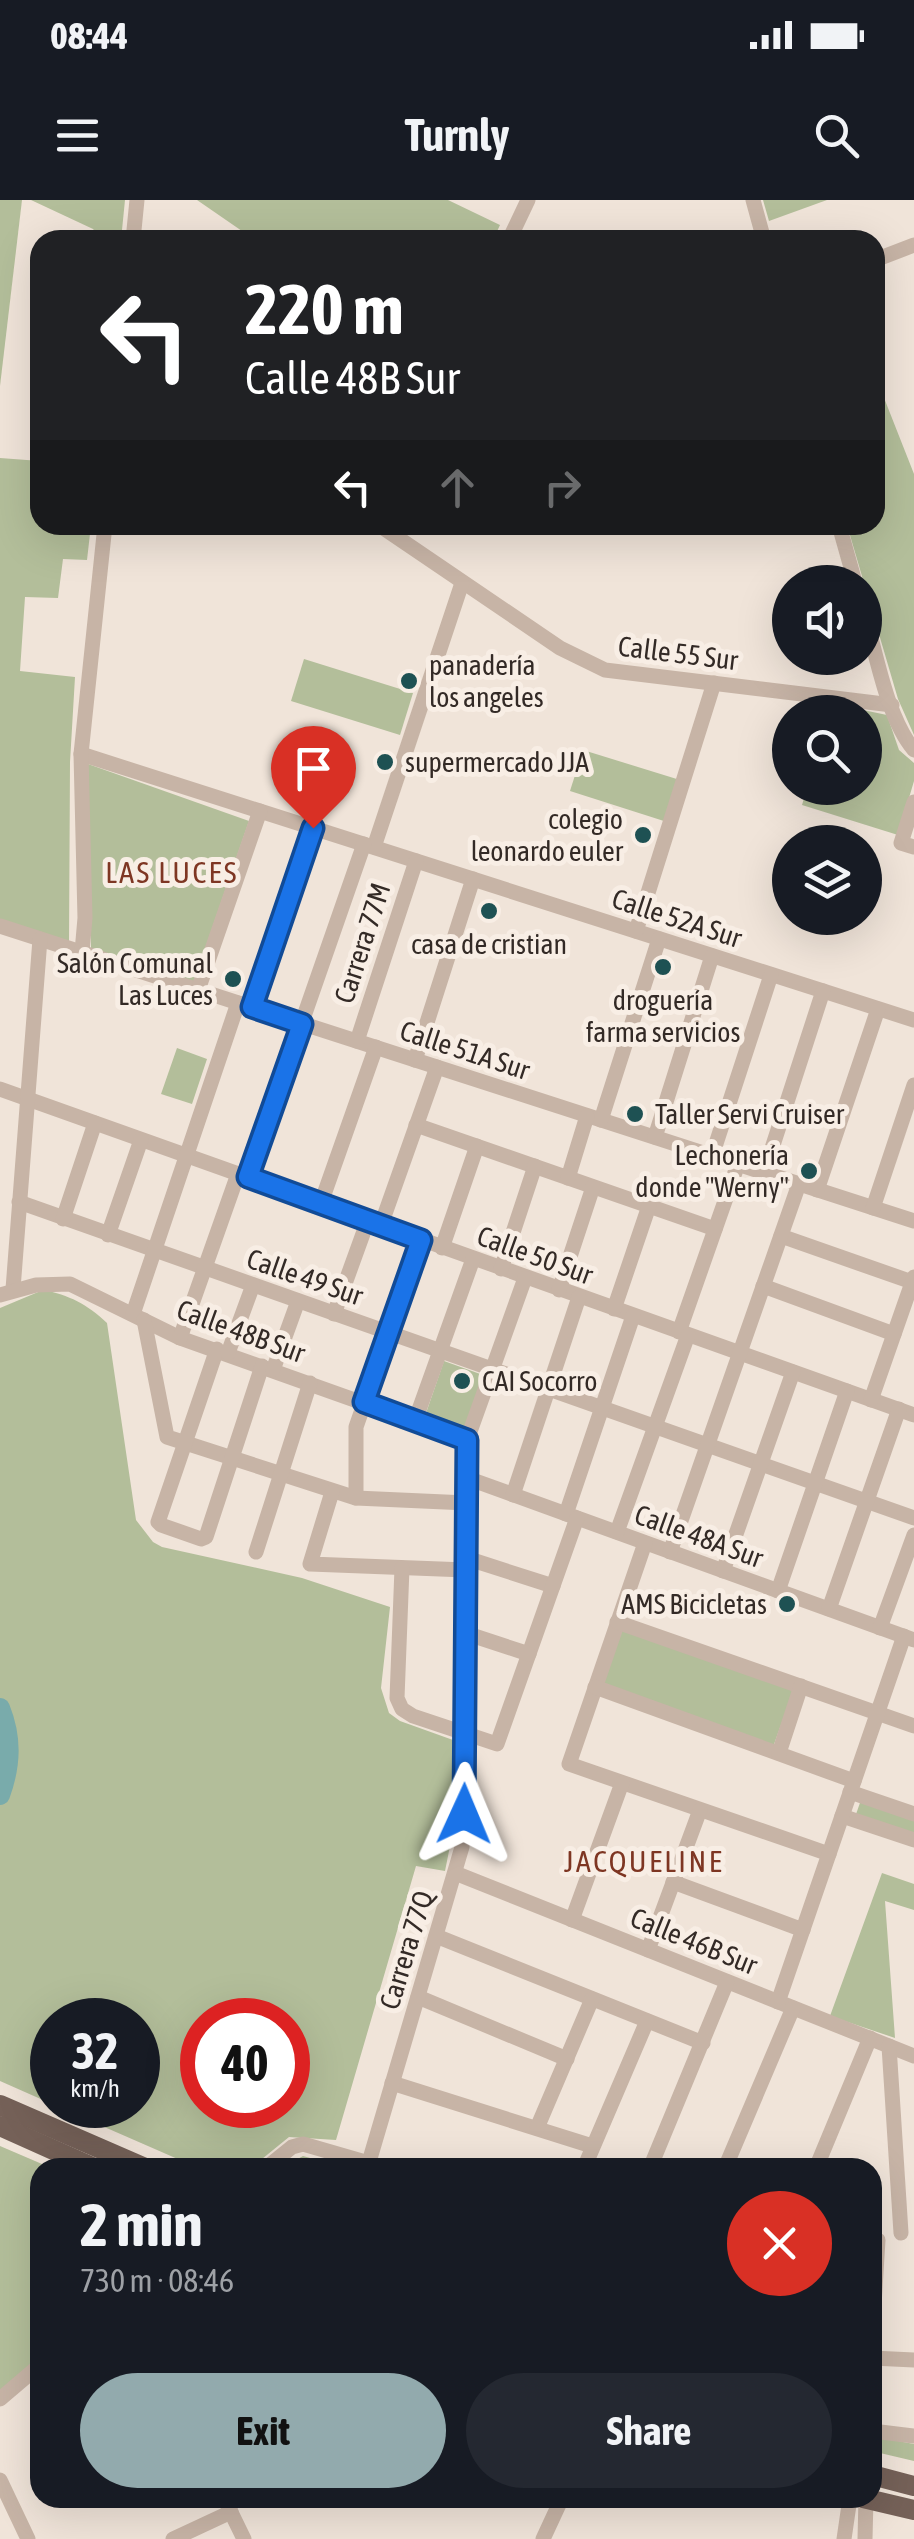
<!DOCTYPE html>
<html lang="en">
<head>
<meta charset="utf-8">
<style>
	body { margin:0; font-family:"Asap Condensed",sans-serif; background:#242831; color:#f1f3f6; height:100vh; display:flex; flex-direction:column; font-size:38px; white-space:nowrap }
	* { box-sizing:border-box; margin:0 }
	p { font-size:32px; color:#9ea1a6 }
	.icon { flex:none; width:55px; height:55px; fill:none; stroke:currentColor; stroke-width:2; stroke-linecap:round; stroke-linejoin:round }
	.map { position:relative; flex:1; overflow:hidden }
	.panel { position:absolute; left:30px; top:1958px; width:852px; height:350px; display:flex; flex-direction:column; background:#171b24; border-radius:30px; box-shadow:0 10px 40px #0002 }
	.panel>* { flex:none }
	.top-card { position:absolute; left:30px; top:30px; width:855px; height:305px; border-radius:30px; box-shadow:0 10px 40px #0002; background:#202124; color:#fff; overflow:hidden }
	.controls { position:absolute; left:772px; top:365px; display:grid; gap:20px }
	.controls a { display:grid; place-items:center; width:110px; height:110px; border-radius:50%; background:#171b24; box-shadow:0 10px 40px #0002; font-size:50px }
	.speed { position:absolute; left:30px; top:1798px; display:flex; gap:20px; font-size:50px; font-weight:700; text-align:center }
	.speed>* { display:grid; place-content:center; width:130px; height:130px; border-radius:50%; background:#171b24; box-shadow:0 10px 40px #0002; line-height:1 }
	.speed small { font-size:25px; font-weight:400 }
	.speed .limit { border:15px solid #d22; background:#fff; color:#111 }
	.pin { position:absolute; display:grid; place-items:center; width:85px; height:85px; color:#fff; margin:-102px -42px; border-radius:50% 50% 50% 0; rotate:-45deg; box-shadow:0 0 10px #0007 }
	.pin .icon { rotate:45deg }
	.me { position:absolute; width:110px; margin:-55px; rotate:1deg; stroke-linejoin:round; filter:drop-shadow(0 0 8px #0008) }
	.turn { display:flex; align-items:center; gap:35px; height:210px; padding:0 50px; font-size:45px }
	.turn .icon { width:130px; height:130px; stroke-width:2.5 }
	.turn b { display:block; font-size:70px; line-height:85px }
	.lanes { display:flex; align-items:center; height:95px; padding:0 50px; background:#0003; justify-content:center; gap:50px; direction:ltr }
	.lanes .off { opacity:.35 }
	.round { display:grid; place-items:center; flex:none; width:105px; height:105px; border-radius:52px; background:#242831 }
	.summary { display:flex; align-items:center; justify-content:space-between; height:170px; padding:0 50px }
	h1 { font-size:60px; font-weight:700; line-height:75px }
	.action { display:flex; gap:20px; margin-top:auto; padding:20px 50px }
	.action a { flex:1; height:115px; border-radius:60px; background:#92aaad; color:#111; font-size:40px; font-weight:700; line-height:115px; text-align:center }
	.action a+a { background:#242831; color:#f1f3f6 }
	.status { display:flex; justify-content:space-between; align-items:center; height:70px; padding:0 50px; background:#171b24; direction:ltr }
	.status svg { height:28px; fill:currentColor }
	header { display:flex; justify-content:space-between; align-items:center; height:130px; padding:0 50px; background:#171b24; font-size:45px; font-weight:700 }
	.map>svg:first-child { display:block }
	.green { fill:#b3be9a; fill-rule:evenodd }
	.lines { fill:none; stroke-linecap:round; stroke-linejoin:round }
	.river { stroke:#79abab; stroke-width:20 }
	.minor { stroke:#c7b4a6; stroke-width:15 }
	.major { stroke:#756158; stroke-width:20 }
	.route-casing { stroke:#114b97; stroke-width:25 }
	.route { stroke:#1a73e8; stroke-width:18 }
	.poi-dot { fill:#1e5153; stroke:#f8eee5; stroke-width:4 }
	.labels { text-anchor:middle; stroke-width:10; stroke-linejoin:round; paint-order:stroke }
	.street-label { font-size:28px; fill:#332a26; stroke:#f8eee5 }
	.poi-label { font-size:28px; fill:#332a26; stroke:#f8eee5; text-anchor:start }
	.neighbourhood-label { font-size:30px; letter-spacing:2.5px; fill:#7e3623; stroke:#f8eee5 }
</style>
</head>
<body>
<div class="status"><b>08:44</b><svg viewBox="0 0 49 12"><path d="M0 12V9h3v3zM5 12V6h3v6zM10 12V3h3v9zM15 12V0h3v12zM26 1h20v11H26zM47 4h2v5h-2z"/></svg></div>
<header><svg class="icon" aria-label="menu" viewBox="0 0 24 24"><path d="M4 6h16M4 12h16M4 18h16"/></svg>Turnly<svg class="icon" aria-label="search" viewBox="0 0 24 24"><circle cx="10" cy="10" r="6"/><path d="M15 15l6 6"/></svg></header>
<div class="map">
<svg width="914" height="2339" viewBox="0 0 914 2339">
	<rect width="100%" height="100%" fill="#f0e4d9"/>
	<!-- green -->
	<g class="green">
		<path d="M 0,0 L 22,0 L 0,186 Z"/>
		<path d="M 31,0 L 125,0 L 121,40 L 102,40 L 93,29 Z"/>
		<path d="M 197,0 L 448,0 L 500,25 L 493,40 L 481,40 L 465,30 L 458,40 L 255,40 Z"/>
		<path d="M 763,0 L 827,0 L 769,21 Z"/>
		<path d="M 875,175 L 914,274 L 914,535 L 898,499 L 847,325 L 875,325 Z"/>
		<path d="M 0,258 L 40,261 L 40,325 L 91,325 L 87,360 L 63,359 L 58,398 L 25,397 L 20,471 L 75,477 L 70,562 L 69,744 L 0,720 Z"/>
		<path d="M 304,459 L 413,493 L 400,535 L 291,501 Z"/>
		<path d="M 834,504 L 887,515 L 899,550 L 914,563 L 914,581 L 898,635 L 802,605 L 807,588 L 865,588 L 865,512 L 831,512 Z"/>
		<path d="M 583,550 L 680,580 L 667,622 L 570,591 Z"/>
		<path d="M 88,564 L 249,621 L 193,784 L 91,748 Z"/>
		<path d="M 177,848 L 207,859 L 192,904 L 161,894 Z"/>
		<path d="M 43,1090 C 69,1095 87,1104 107,1123 L 136,1320 L 153,1342 L 162,1347 L 302,1378 L 390,1407 L 381,1488 L 389,1513 L 400,1521 L 453,1540 L 454,1626 L 445,1671 L 416,1666 L 336,1940 L 289,1937 L 252,1967 L 196,1967 L 54,1905 L 138,1905 L 138,1820 L 52,1820 L 52,1904 L 0,1881 L 0,1108 ZM 202,1820 L 288,1820 L 288,1905 L 202,1905 Z"/>
		<path d="M 444,1161 L 483,1175 L 464,1230 L 425,1216 Z"/>
		<path d="M 621,1429 L 794,1489 L 773,1547 L 601,1486 Z"/>
		<path d="M 861,1600 L 914,1618 L 914,1636 L 855,1617 Z"/>
		<path d="M 882,1673 L 914,1684 L 914,1710 L 885,1701 L 895,1838 L 830,1816 Z"/>
		<path d="M 0,1946 L 49,1967 L 40,1968 L 40,2157 L 0,2192 Z"/>
		<path d="M 303,1956 L 343,1967 L 283,1967 Z"/>
		<path d="M 882,2238 L 914,2244 L 914,2261 L 880,2253 Z"/>
	</g>
	<g class="lines">
		<!-- river -->
		<path class="river" d="M 0,1508 C 12,1538 11,1565 0,1595"/>
		<!-- minor -->
		<g class="minor">
			<path d="M 753,0 L 764,40"/>
			<path d="M 133,40 L 137,0"/>
			<path d="M 509,40 L 528,0"/>
			<path d="M 875,60 L 914,45"/>
			<path d="M 379,325 L 560,448 L 605,470 L 892,505"/>
			<path d="M 839,325 L 855,382"/>
			<path d="M 865,416 C 877,456 887,518 914,550"/>
			<path d="M 81,554 L 914,820"/>
			<path d="M 914,602 L 901,643 L 914,647"/>
			<path d="M 374,647 L 462,383"/>
			<path d="M 0,726 L 914,1021"/>
			<path d="M 636,731 L 714,483"/>
			<path d="M 82,752 L 85,718 L 81,554 L 105,325"/>
			<path d="M 198,790 L 260,611"/>
			<path d="M 252,807 L 313,628"/>
			<path d="M 357,841 L 416,661"/>
			<path d="M 415,860 L 473,679"/>
			<path d="M 0,889 L 914,1215"/>
			<path d="M 601,920 L 659,739"/>
			<path d="M 416,925 L 715,1029"/>
			<path d="M 655,937 L 712,756"/>
			<path d="M 712,956 L 771,775"/>
			<path d="M 764,973 L 823,791"/>
			<path d="M 248,977 L 364,644"/>
			<path d="M 568,978 L 587,916"/>
			<path d="M 817,990 L 878,809"/>
			<path d="M 19,1002 L 914,1318"/>
			<path d="M 321,1003 L 376,847"/>
			<path d="M 873,1008 L 914,885"/>
			<path d="M 63,1019 L 95,923"/>
			<path d="M 381,1025 L 437,867"/>
			<path d="M 108,1035 L 141,940"/>
			<path d="M 781,1036 L 912,1082"/>
			<path d="M 442,1048 L 477,946"/>
			<path d="M 501,1069 L 535,966"/>
			<path d="M 763,1086 L 894,1134"/>
			<path d="M 13,1089 L 40,739"/>
			<path d="M 559,1090 L 593,987"/>
			<path d="M 0,1095 L 36,1085 L 70,1084 L 180,1138 L 467,1240"/>
			<path d="M 614,1109 L 649,1006"/>
			<path d="M 133,1114 L 238,803"/>
			<path d="M 334,1114 L 368,1020"/>
			<path d="M 144,1120 L 167,1237 L 356,1298 L 467,1303"/>
			<path d="M 679,1132 L 738,964"/>
			<path d="M 180,1138 L 238,974"/>
			<path d="M 217,1149 L 158,1322 L 161,1325 L 201,1339 L 206,1337 L 262,1166"/>
			<path d="M 228,1153 L 253,1085"/>
			<path d="M 273,1170 L 298,1101"/>
			<path d="M 871,1200 L 914,1077"/>
			<path d="M 415,1221 L 473,1059"/>
			<path d="M 467,1278 L 914,1440"/>
			<path d="M 332,1292 L 310,1364 L 466,1370"/>
			<path d="M 513,1295 L 579,1097"/>
			<path d="M 356,1298 L 356,1227 L 421,1040"/>
			<path d="M 566,1314 L 633,1116"/>
			<path d="M 617,1332 L 688,1135"/>
			<path d="M 645,1343 L 569,1564 L 829,1654"/>
			<path d="M 256,1352 L 310,1183"/>
			<path d="M 670,1352 L 799,984"/>
			<path d="M 466,1358 L 553,1386"/>
			<path d="M 402,1368 L 397,1498 L 402,1509 L 413,1516 L 497,1544 L 577,1318"/>
			<path d="M 723,1371 L 793,1172"/>
			<path d="M 778,1391 L 847,1191"/>
			<path d="M 829,1409 L 899,1209"/>
			<path d="M 617,1422 L 914,1526"/>
			<path d="M 880,1428 L 914,1335"/>
			<path d="M 465,1433 L 529,1454"/>
			<path d="M 595,1487 L 854,1581"/>
			<path d="M 779,1553 L 801,1486"/>
			<path d="M 850,1592 L 914,1614"/>
			<path d="M 842,1616 L 914,1640"/>
			<path d="M 455,1673 L 914,1856"/>
			<path d="M 673,1682 L 803,1730"/>
			<path d="M 572,1720 L 622,1583"/>
			<path d="M 436,1736 L 703,1843"/>
			<path d="M 648,1750 L 700,1610"/>
			<path d="M 418,1797 L 567,1859"/>
			<path d="M 778,1802 L 904,1436"/>
			<path d="M 889,1846 L 901,2033"/>
			<path d="M 392,1883 L 592,1946"/>
			<path d="M 537,1928 L 592,1799"/>
			<path d="M 369,1962 L 462,1647 L 467,1240 L 525,1078"/>
			<path d="M 266,1968 L 292,1947 L 303,1944 L 386,1968"/>
			<path d="M 584,1968 L 647,1821"/>
			<path d="M 650,1968 L 727,1782"/>
			<path d="M 725,1968 L 793,1808"/>
			<path d="M 816,1968 L 870,1838"/>
			<path d="M 872,2138 L 878,2040"/>
			<path d="M 872,2158 L 914,2160"/>
			<path d="M 0,2199 L 40,2165"/>
			<path d="M 872,2231 L 914,2236"/>
			<path d="M 0,2280 L 28,2339"/>
			<path d="M 224,2298 L 244,2339"/>
			<path d="M 173,2339 L 231,2312"/>
			<path d="M 543,2339 L 562,2298"/>
			<path d="M 844,2339 L 850,2298"/>
			<path d="M 865,2339 L 866,2298"/>
		</g>
		<!-- major -->
		<g class="major">
			<path d="M 0,1905 L 145,1968"/>
			<path d="M 0,1926 L 94,1968"/>
			<path d="M 872,2275 L 914,2286"/>
			<path d="M 863,2298 L 914,2310"/>
		</g>
	</g>
	<g class="lines">
		<!-- route casing -->
		<g class="route-casing">
			<path id="route" d="M 313,628 L 252,807 L 302,824 L 248,977 L 421,1040 L 364,1202 L 467,1240 L 464,1614"/>
		</g>
		<!-- route -->
		<use href="#route" class="route"/>
	</g>
	<!-- markers -->
	<g class="poi-dot">
		<circle cx="409" cy="481" r="10"/>
		<circle cx="385" cy="562" r="10"/>
		<circle cx="643" cy="635" r="10"/>
		<circle cx="489" cy="711" r="10"/>
		<circle cx="663" cy="767" r="10"/>
		<circle cx="233" cy="779" r="10"/>
		<circle cx="635" cy="914" r="10"/>
		<circle cx="809" cy="971" r="10"/>
		<circle cx="462" cy="1181" r="10"/>
		<circle cx="787" cy="1404" r="10"/>
	</g>
	<g class="labels">
		<!-- street labels -->
		<g class="street-label">
			<text transform="translate(678 453) rotate(7)" y="10">Calle 55 Sur</text>
			<text transform="translate(677 718) rotate(18)" y="10">Calle 52A Sur</text>
			<text transform="translate(362 743) rotate(-72)" y="10">Carrera 77M</text>
			<text transform="translate(465 850) rotate(18)" y="10">Calle 51A Sur</text>
			<text transform="translate(535 1055) rotate(20)" y="10">Calle 50 Sur</text>
			<text transform="translate(305 1077) rotate(19)" y="10">Calle 49 Sur</text>
			<text transform="translate(241 1131) rotate(20)" y="10">Calle 48B Sur</text>
			<text transform="translate(699 1336) rotate(20)" y="10">Calle 48A Sur</text>
			<text transform="translate(694 1741) rotate(22)" y="10">Calle 46B Sur</text>
			<text transform="translate(406 1750) rotate(-73)" y="10">Carrera 77Q</text>
		</g>
		<!-- poi labels -->
		<g class="poi-label">
			<text x="429" y="475">panadería<tspan x="429" dy="32">los angeles</tspan></text>
			<text x="405" y="572">supermercado JJA</text>
			<text x="623" y="629" text-anchor="end">colegio<tspan x="623" dy="32">leonardo euler</tspan></text>
			<text x="489" y="754" text-anchor="middle">casa de cristian</text>
			<text x="213" y="773" text-anchor="end">Salón Comunal<tspan x="213" dy="32">Las Luces</tspan></text>
			<text x="663" y="810" text-anchor="middle">droguería<tspan x="663" dy="32">farma servicios</tspan></text>
			<text x="655" y="924">Taller Servi Cruiser</text>
			<text x="789" y="965" text-anchor="end">Lechonería<tspan x="789" dy="32">donde "Werny"</tspan></text>
			<text x="482" y="1191">CAI Socorro</text>
			<text x="767" y="1414" text-anchor="end">AMS Bicicletas</text>
		</g>
		<!-- neighbourhood labels -->
		<g class="neighbourhood-label">
			<text x="172" y="683">LAS LUCES</text>
			<text x="644" y="1672">JACQUELINE</text>
		</g>
	</g>
</svg>
<div class="controls">
<a><svg class="icon" aria-label="sound" viewBox="0 0 24 24"><path d="M4 9h4l5-4v14l-5-4H4zM17 9q2 3 0 6"/></svg></a>
<a><svg class="icon" aria-label="search" viewBox="0 0 24 24"><circle cx="10" cy="10" r="6"/><path d="M15 15l6 6"/></svg></a>
<a><svg class="icon" aria-label="layers" viewBox="0 0 24 24"><path d="M12 4l9 5-9 5-9-5zM3 14l9 5 9-5"/></svg></a>
</div>
<div class="speed"><div>32<small>km/h</small></div><div class="limit">40</div></div>
<div class="pin" style="left:313px;top:628px;background:#d93025"><svg class="icon" aria-label="arrive" viewBox="0 0 24 24"><path d="M6 21V4h12l-3 4 3 4H6"/></svg></div>
<svg class="me" style="left:464px;top:1614px" viewBox="-20 -20 40 40"><path d="M0-17L14 15 0 8-14 15z" fill="#1a73e8" stroke="#fff" stroke-width="4"/></svg>
<div class="top-card">
<div class="turn"><svg class="icon" aria-label="left" viewBox="0 0 24 24"><path d="M17 20v-9H6M10 6l-5 5 5 5"/></svg><div><b>220 m</b>Calle 48B Sur</div></div>
<div class="lanes"><svg class="icon" aria-label="left" viewBox="0 0 24 24"><path d="M17 20v-9H6M10 6l-5 5 5 5"/></svg><svg class="icon off" aria-label="ahead" viewBox="0 0 24 24"><path d="M12 20V5M6 11l6-6 6 6"/></svg><svg class="icon off" aria-label="right" viewBox="0 0 24 24"><path d="M7 20v-9h11M14 6l5 5-5 5"/></svg></div>
</div>
<section class="panel">
<div class="summary"><div><h1>2 min</h1><p>730 m · 08:46</p></div><a class="round" style="background:#d93025;color:#fff"><svg class="icon" aria-label="close" viewBox="0 0 24 24"><path d="M6 6l12 12M18 6L6 18"/></svg></a></div>
<div class="action"><a>Exit</a><a>Share</a></div>
</section>
</div>
</body>
</html>
